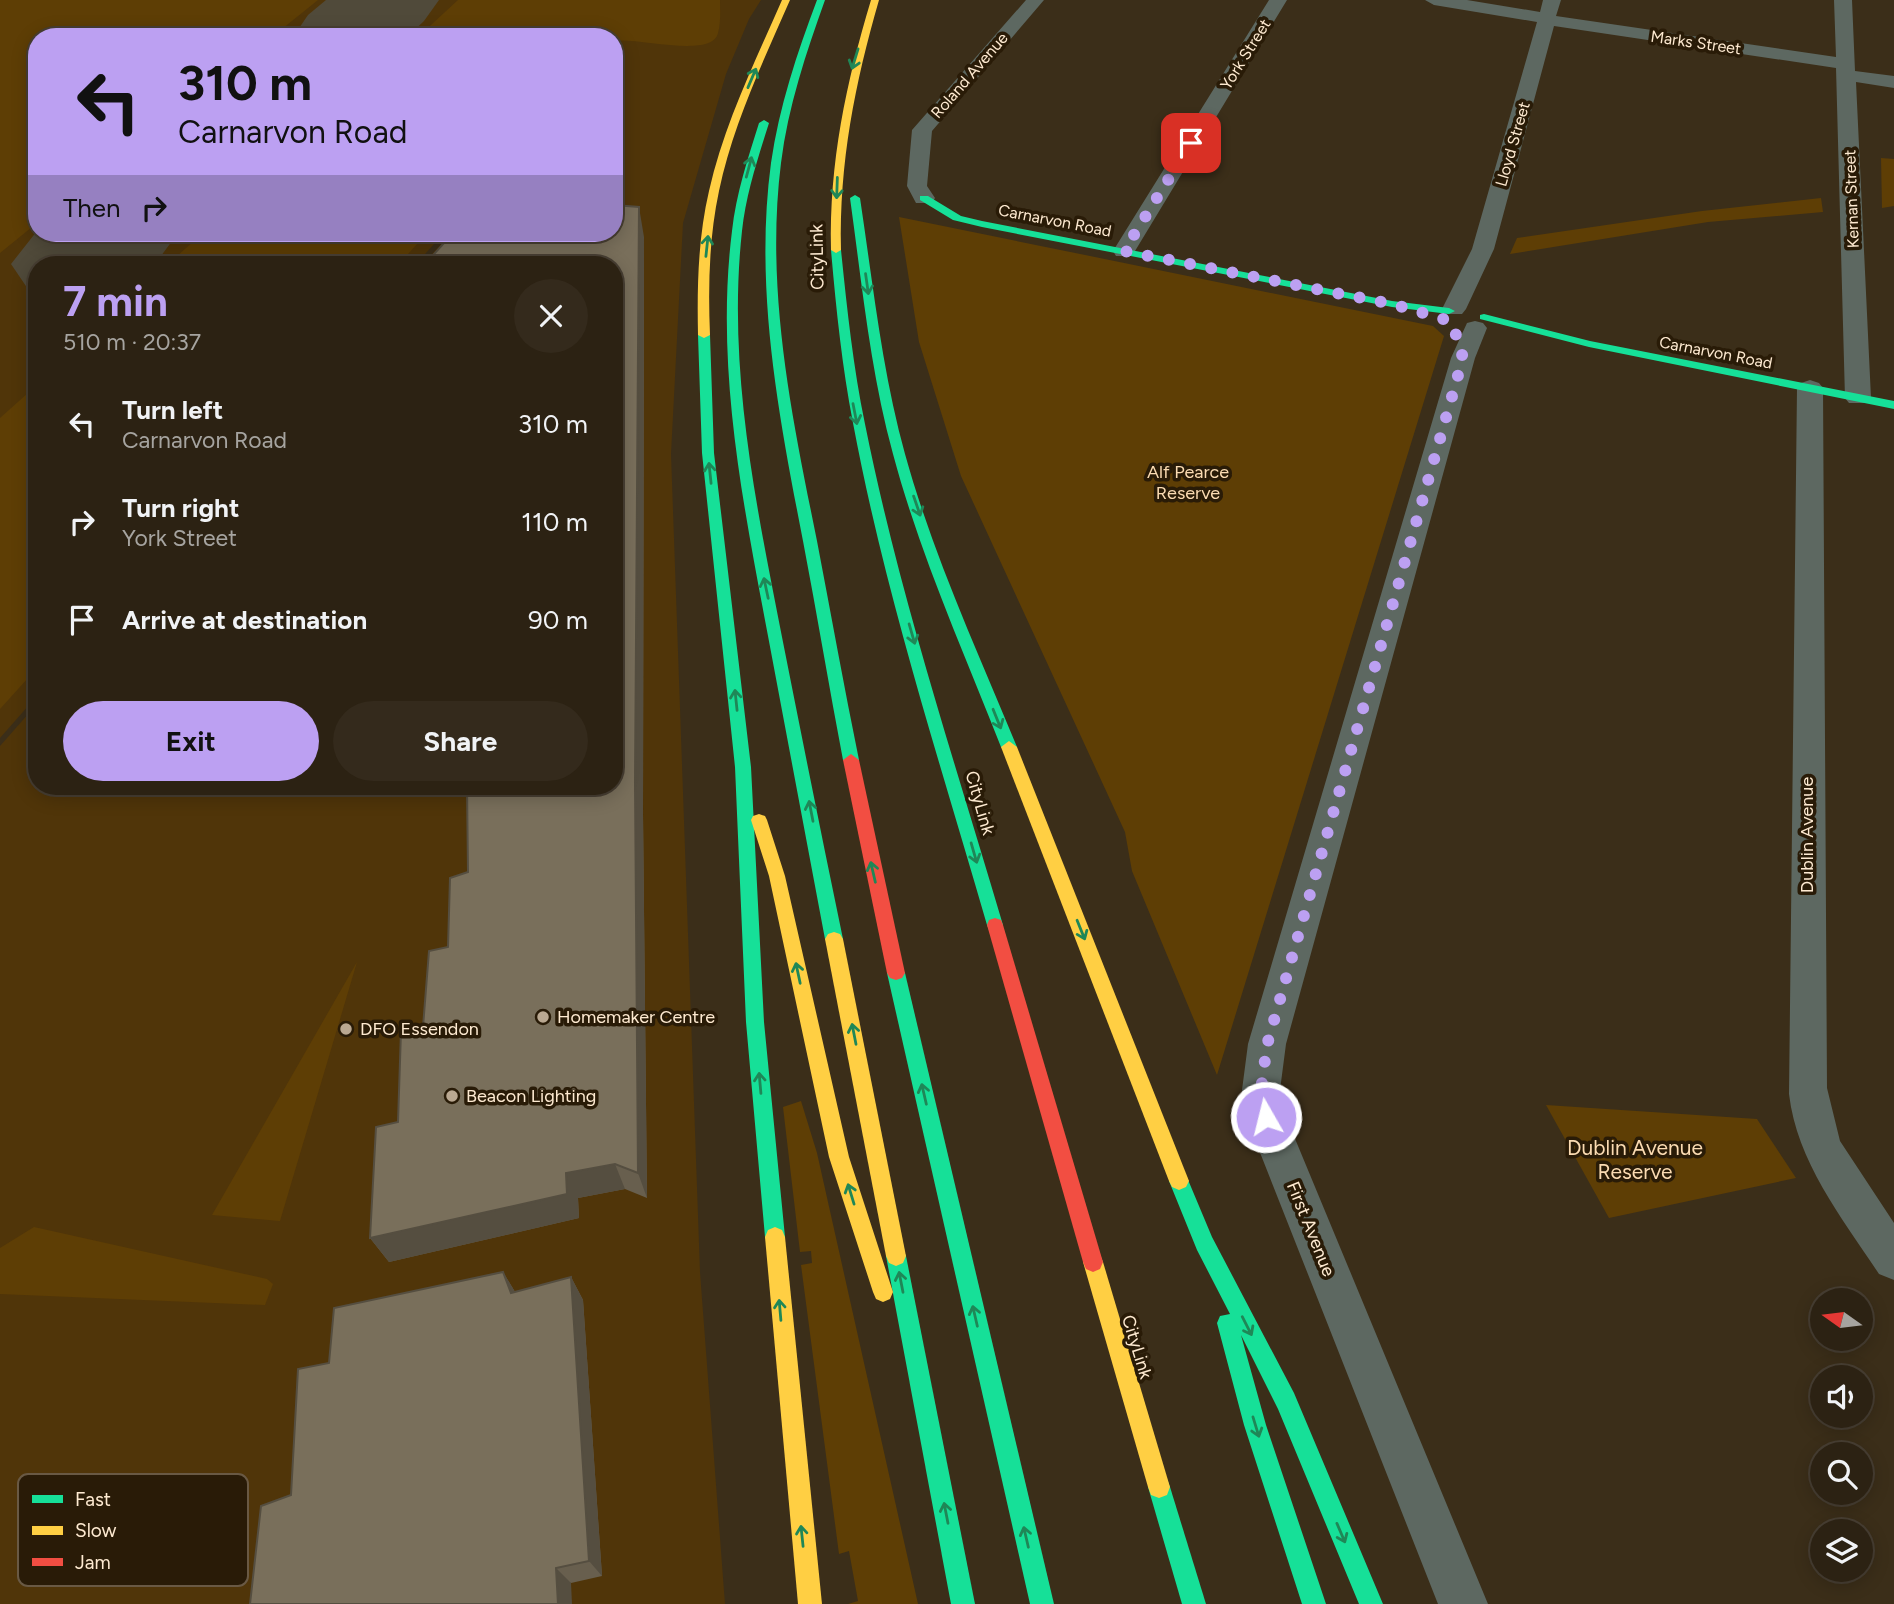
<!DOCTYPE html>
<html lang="en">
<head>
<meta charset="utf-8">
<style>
	body { margin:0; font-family:Figtree,sans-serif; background:#342a1c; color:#f1f3f6; height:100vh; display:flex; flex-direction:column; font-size:26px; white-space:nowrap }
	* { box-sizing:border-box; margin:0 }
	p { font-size:23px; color:#a6a4a0 }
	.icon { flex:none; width:38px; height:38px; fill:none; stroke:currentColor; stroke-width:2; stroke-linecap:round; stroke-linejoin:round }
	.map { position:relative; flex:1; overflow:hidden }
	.details { position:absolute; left:28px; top:256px; width:595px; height:539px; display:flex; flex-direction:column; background:#2c2213; border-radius:28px; box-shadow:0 4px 18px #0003,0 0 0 2px #483f33 }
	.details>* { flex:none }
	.top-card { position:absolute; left:28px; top:28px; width:595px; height:214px; border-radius:28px; box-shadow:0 4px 18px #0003,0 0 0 2px #483f33; background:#bca0f2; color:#111; overflow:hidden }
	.needle { width:46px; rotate:284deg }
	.tools { position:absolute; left:1810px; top:1288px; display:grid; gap:14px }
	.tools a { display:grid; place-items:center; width:63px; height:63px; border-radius:50%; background:#2c2213; box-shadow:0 4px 18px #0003,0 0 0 2px #483f33; font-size:35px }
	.pin { position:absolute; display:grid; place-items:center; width:60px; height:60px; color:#fff; margin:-30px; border-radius:14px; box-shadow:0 4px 10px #0006 }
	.me { position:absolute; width:77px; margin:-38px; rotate:352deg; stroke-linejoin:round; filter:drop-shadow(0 0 5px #0008) }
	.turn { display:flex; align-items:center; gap:24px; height:147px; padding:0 35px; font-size:32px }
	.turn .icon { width:91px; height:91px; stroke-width:2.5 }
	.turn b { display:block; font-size:49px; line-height:60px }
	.then { display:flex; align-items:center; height:66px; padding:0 35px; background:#0003; gap:14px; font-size:26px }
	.round { display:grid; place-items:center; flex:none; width:74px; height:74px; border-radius:37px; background:#342a1c }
	.headline { display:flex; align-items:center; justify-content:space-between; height:119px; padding:0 35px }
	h1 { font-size:42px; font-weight:700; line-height:52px; color:#bca0f2 }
	.button { display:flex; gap:14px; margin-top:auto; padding:14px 35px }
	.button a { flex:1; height:80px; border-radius:42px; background:#bca0f2; color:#111; font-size:28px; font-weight:700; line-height:80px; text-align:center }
	.button a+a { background:#342a1c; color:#f1f3f6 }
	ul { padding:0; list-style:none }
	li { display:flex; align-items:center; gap:21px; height:98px; padding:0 35px }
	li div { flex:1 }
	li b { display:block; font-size:26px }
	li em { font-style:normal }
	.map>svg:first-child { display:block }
	.built { fill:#503509 }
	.green { fill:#5e3e05 }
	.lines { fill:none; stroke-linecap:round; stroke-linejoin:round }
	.runway { fill:#504a3a; fill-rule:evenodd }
	.street { fill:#5d6861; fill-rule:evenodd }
	.fast { fill:#16e098; fill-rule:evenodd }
	.slow { fill:#ffcf43; fill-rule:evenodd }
	.jam { fill:#f24e42; fill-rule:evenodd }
	.wall { fill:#685f4e }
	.shaded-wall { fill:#554e40 }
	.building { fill:#796f5b; stroke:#554e40; stroke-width:2 }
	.oneway { stroke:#1f8757 }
	.route { stroke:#bca0f2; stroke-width:12; stroke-dasharray:0 21.6 }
	.poi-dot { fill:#baa891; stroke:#291b07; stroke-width:2.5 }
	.labels { text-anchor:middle; stroke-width:7; stroke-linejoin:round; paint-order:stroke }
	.far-street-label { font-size:16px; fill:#feead1; stroke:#291b07 }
	.street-label { font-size:18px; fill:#feead1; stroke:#291b07 }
	.park-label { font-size:18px; fill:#fbdbb2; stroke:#291b07 }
	.poi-label { font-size:18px; fill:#feead1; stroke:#291b07; text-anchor:start }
	.near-park-label { font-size:21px; fill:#fbdbb2; stroke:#291b07 }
	.key { fill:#291b07; stroke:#695944; stroke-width:2 }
	.key-label { font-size:19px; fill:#feead1 }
</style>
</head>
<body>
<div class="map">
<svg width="1894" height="1604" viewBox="0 0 1894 1604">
	<rect width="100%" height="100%" fill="#3b2e19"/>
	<!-- built -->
	<path class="built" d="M 0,0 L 761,0 L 749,19 L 726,74 L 683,223 L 671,454 L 700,1272 L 725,1604 L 0,1604 L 0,746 L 37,704 L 37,786 L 614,786 L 614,264 L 423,264 L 451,233 L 614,233 L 614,37 L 37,37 L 37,233 L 444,233 L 416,264 L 37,264 L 37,696 L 0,738 Z"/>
	<!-- green -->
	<g class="green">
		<path d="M 0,0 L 318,0 L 272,37 L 37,37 L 37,223 L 0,253 Z"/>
		<path d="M 458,0 L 720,0 C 720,10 721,23 718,33 C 712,59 637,37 614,41 L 614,37 L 418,37 Z"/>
		<path d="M 1881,158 L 1894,159 L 1894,206 L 1882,208 Z"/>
		<path d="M 1821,198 L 1823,212 L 1708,222 L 1510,254 L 1517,238 L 1702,211 Z"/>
		<path d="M 899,217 L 1433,326 L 1444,336 L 1217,1075 L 1132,871 L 1125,832 L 961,476 L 919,342 Z"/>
		<path d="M 203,233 L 427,233 L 399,264 L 168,264 Z"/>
		<path d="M 37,385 L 37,668 L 0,709 L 0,418 Z"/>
		<path d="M 357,962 L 280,1221 L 212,1215 Z"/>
		<path d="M 801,1101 L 817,1153 L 918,1604 L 848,1604 L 858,1601 L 849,1551 L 839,1554 L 801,1265 L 812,1263 L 811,1251 L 800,1252 L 783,1107 Z"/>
		<path d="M 1546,1105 L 1757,1119 L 1796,1178 L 1609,1218 Z"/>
		<path d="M 34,1227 L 267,1279 L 273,1284 L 265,1305 L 0,1294 L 0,1248 Z"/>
	</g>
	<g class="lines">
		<!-- runway -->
		<g class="runway">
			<path d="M 326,0 L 439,0 L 424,21 L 407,37 L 293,37 L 308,15 Z"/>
			<path d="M 37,231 L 37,233 L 178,233 L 155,264 L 37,264 L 37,294 L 30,292 L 11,264 Z"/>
		</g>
		<!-- street -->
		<g class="street">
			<path d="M 1026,0 L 1044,0 L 932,131 L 927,186 L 935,198 L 932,203 L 916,203 L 907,186 L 912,130 Z"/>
			<path d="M 1269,0 L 1287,0 L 1135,251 L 1132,256 L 1116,256 L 1113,251 Z"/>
			<path d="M 1425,0 L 1467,0 L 1540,12 L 1543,0 L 1561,0 L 1556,16 L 1836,57 L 1834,0 L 1852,0 L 1855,71 L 1894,76 L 1894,88 L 1856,82 L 1871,398 L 1867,403 L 1849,403 L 1845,398 L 1836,68 L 1554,26 L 1494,249 L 1466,309 L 1462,314 L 1446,314 L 1442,309 L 1472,249 L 1537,22 L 1434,5 Z"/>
			<path d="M 1475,321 L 1483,323 L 1487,328 L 1475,358 L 1286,1044 L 1280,1090 L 1286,1117 L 1488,1604 L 1438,1604 L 1246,1117 L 1242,1090 L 1248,1044 L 1451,358 L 1467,323 Z"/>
			<path d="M 1810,380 L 1819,383 L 1823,388 L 1827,1088 L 1840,1141 L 1894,1223 L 1894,1280 L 1879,1274 C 1842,1218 1797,1162 1789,1094 L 1797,388 L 1801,383 Z"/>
		</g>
		<!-- fast -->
		<g class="fast">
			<path d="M 817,0 L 825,0 C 806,53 788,107 781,163 C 765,291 792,417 817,541 C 831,614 844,687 859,760 L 851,766 L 843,760 C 829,687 817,614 803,541 C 779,417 754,290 771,163 C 779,107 797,53 817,0 Z"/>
			<path d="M 764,120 L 769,123 C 758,158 746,194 742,231 C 727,368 756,504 782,637 C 802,738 822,838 843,939 L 840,944 L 834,946 L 828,944 L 825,939 C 806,838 787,737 768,636 C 743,503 715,367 732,231 C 736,194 748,158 759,123 Z"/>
			<path d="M 855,195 L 860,198 C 873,284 882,371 905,454 C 933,555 977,650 1017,747 L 1009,753 L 1001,747 C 963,650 920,555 893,454 C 870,370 862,284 850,198 Z"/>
			<path d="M 920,196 L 928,196 L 961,216 L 982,221 L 1392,301 L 1449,308 L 1455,311 L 1449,314 L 1392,307 L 982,227 L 953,220 L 920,200 Z"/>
			<path d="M 836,247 L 841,250 C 847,308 853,366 865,424 C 899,594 954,759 1003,925 L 1001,930 L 995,932 L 989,930 L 987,925 C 939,759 885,594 853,423 C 842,366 836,308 831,250 Z"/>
			<path d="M 1484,314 L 1590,341 L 1894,401 L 1894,409 L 1589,347 L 1480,319 L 1480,315 Z"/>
			<path d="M 704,332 L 710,335 L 714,453 L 751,767 L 764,1022 L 785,1237 L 782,1244 L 775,1247 L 768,1244 L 765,1237 L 746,1022 L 735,767 L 702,453 L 698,335 Z"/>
			<path d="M 896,966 L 902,968 L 905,973 L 1054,1604 L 1030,1604 L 887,973 L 890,968 Z"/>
			<path d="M 1179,1172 L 1186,1175 L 1212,1237 L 1294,1393 L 1383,1604 L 1359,1604 L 1278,1409 L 1241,1335 L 1266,1425 L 1326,1604 L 1302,1604 L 1244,1425 L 1217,1323 L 1220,1316 L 1230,1314 L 1197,1250 L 1169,1181 L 1172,1175 Z"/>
			<path d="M 896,1246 L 903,1249 L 906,1256 L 975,1604 L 951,1604 L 886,1256 L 889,1249 Z"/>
			<path d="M 1159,1476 L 1167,1479 L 1170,1487 L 1206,1604 L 1182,1604 L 1148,1487 L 1151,1479 Z"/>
		</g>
		<!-- slow -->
		<g class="slow">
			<path d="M 782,0 L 790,0 C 763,62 733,124 719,191 C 709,238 708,287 710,335 L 704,338 L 698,335 C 697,287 698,238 709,191 C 724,124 755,62 782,0 Z"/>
			<path d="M 871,0 L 879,0 C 855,83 839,163 841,250 L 836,253 L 831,250 C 829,163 846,83 871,0 Z"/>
			<path d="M 1009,741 L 1017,747 L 1189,1181 L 1186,1187 L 1179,1190 L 1172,1187 L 1169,1181 L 1001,747 Z"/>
			<path d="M 759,814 L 765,816 L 767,820 L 785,876 L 849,1157 L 893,1292 L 890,1299 L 883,1302 L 876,1299 L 873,1292 L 829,1157 L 769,876 L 751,820 L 753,816 Z"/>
			<path d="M 834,932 L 840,934 L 843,939 L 906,1256 L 903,1263 L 896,1266 L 889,1263 L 886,1256 L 825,939 L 828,934 Z"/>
			<path d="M 775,1227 L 782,1230 L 785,1237 L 822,1604 L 798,1604 L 765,1237 L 768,1230 Z"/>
			<path d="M 1093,1252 L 1100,1255 L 1103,1262 L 1170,1487 L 1167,1495 L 1159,1498 L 1151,1495 L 1148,1487 L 1083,1262 L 1086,1255 Z"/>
		</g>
		<!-- jam -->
		<g class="jam">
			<path d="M 851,754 L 859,760 L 905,973 L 902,978 L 896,980 L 890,978 L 887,973 L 843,760 Z"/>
			<path d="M 995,918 L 1001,920 L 1003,925 L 1103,1262 L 1100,1269 L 1093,1272 L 1086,1269 L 1083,1262 L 987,925 L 989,920 Z"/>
		</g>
	</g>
	<!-- wall -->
	<g class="wall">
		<path d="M 644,237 L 643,814 L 647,1198 L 625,1189 L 578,1198 L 579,1218 L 389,1262 L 370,1238 L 398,1122 L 423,1027 L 448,947 L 468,872 L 467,790 L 445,786 L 614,786 Z"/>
		<path d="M 503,1272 L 515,1292 L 571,1277 L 583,1300 L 602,1576 L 571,1583 L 291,1495 Z"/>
	</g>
	<!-- shaded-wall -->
	<g class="shaded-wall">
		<path d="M 639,207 L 644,237 L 643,814 L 647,1198 L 638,1173 L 635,784 Z"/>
		<path d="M 615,1164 L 625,1189 L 578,1198 L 579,1218 L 389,1262 L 370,1238 L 566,1173 Z"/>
		<path d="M 503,1272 L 517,1295 L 511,1293 Z"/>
		<path d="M 571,1277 L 583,1300 L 602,1576 L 589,1561 Z"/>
		<path d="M 556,1568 L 571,1583 L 572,1604 L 558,1604 Z"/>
	</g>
	<!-- building -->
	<g class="building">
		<path d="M 614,205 L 639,207 L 635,784 L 638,1173 L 615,1164 L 566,1173 L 567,1194 L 370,1238 L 376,1127 L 398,1122 L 401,1031 L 423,1027 L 429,951 L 448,947 L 450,878 L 468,872 L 467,786 L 614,786 L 614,264 L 425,264 L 453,233 L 614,233 Z"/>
		<path d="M 503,1272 L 511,1293 L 571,1277 L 589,1561 L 556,1568 L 558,1604 L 250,1604 L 261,1506 L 291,1495 L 298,1369 L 329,1363 L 334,1308 Z"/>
	</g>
	<!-- one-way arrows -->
	<defs><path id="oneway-shaft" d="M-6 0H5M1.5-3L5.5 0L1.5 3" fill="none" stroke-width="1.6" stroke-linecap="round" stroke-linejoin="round" transform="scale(1.75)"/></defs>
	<g class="oneway">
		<use href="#oneway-shaft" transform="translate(855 59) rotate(107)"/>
		<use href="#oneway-shaft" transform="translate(752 78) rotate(-67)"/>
		<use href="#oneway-shaft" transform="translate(749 167) rotate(-75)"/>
		<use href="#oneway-shaft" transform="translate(837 188) rotate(92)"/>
		<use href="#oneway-shaft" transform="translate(707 246) rotate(-84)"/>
		<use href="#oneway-shaft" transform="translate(867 284) rotate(82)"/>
		<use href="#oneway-shaft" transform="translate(855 414) rotate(79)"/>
		<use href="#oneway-shaft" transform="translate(710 473) rotate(-96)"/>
		<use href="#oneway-shaft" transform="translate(917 506) rotate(71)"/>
		<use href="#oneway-shaft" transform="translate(766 588) rotate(-102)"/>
		<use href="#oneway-shaft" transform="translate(912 634) rotate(74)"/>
		<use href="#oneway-shaft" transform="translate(736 700) rotate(-96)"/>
		<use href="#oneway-shaft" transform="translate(997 719) rotate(68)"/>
		<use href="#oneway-shaft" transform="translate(811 811) rotate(-101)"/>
		<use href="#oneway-shaft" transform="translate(974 853) rotate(74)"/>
		<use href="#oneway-shaft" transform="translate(873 872) rotate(-103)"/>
		<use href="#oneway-shaft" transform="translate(1081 930) rotate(68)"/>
		<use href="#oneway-shaft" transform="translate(798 973) rotate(-102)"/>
		<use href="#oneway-shaft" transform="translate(854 1034) rotate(-101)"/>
		<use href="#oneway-shaft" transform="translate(760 1083) rotate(-95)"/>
		<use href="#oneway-shaft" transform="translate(924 1094) rotate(-103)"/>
		<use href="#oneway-shaft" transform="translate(851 1194) rotate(-107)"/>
		<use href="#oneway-shaft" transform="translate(901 1282) rotate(-101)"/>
		<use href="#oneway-shaft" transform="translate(780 1310) rotate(-95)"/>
		<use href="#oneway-shaft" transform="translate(975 1316) rotate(-103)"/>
		<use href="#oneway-shaft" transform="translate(1247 1326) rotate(63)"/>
		<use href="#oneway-shaft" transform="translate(1256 1427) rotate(73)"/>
		<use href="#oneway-shaft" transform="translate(946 1513) rotate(-101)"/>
		<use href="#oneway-shaft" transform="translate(1341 1533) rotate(67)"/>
		<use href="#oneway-shaft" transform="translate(802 1536) rotate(-96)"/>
		<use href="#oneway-shaft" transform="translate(1026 1537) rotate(-103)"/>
	</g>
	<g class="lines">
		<!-- route -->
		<path class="route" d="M 1191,143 L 1124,251 L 1392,304 L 1447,320 L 1453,325 L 1463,358 L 1267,1045 L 1261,1090 L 1266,1117"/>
	</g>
	<!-- markers -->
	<g class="poi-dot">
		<circle cx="543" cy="1017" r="7"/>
		<circle cx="346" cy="1029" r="7"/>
		<circle cx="452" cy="1096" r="7"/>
	</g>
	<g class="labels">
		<!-- far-street labels -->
		<g class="far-street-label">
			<text transform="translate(1696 42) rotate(8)" y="6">Marks Street</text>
			<text transform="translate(1245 54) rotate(-58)" y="6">York Street</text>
			<text transform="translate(969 75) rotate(-49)" y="6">Roland Avenue</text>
			<text transform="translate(1512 144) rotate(-74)" y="6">Lloyd Street</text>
			<text transform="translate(1851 199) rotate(-92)" y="6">Kernan Street</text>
			<text transform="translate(1055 220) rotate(11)" y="6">Carnarvon Road</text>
			<text transform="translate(1716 352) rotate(11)" y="6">Carnarvon Road</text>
		</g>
		<!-- street labels -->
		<g class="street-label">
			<text transform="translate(817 257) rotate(-91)" y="6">CityLink</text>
			<text transform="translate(980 803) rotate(74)" y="6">CityLink</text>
			<text transform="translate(1807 835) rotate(-90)" y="6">Dublin Avenue</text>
			<text transform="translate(1311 1229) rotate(68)" y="6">First Avenue</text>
			<text transform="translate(1137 1347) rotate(73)" y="6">CityLink</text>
		</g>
		<!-- park labels -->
		<g class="park-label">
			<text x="1188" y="478">Alf Pearce<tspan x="1188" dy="21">Reserve</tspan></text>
		</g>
		<!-- poi labels -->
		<g class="poi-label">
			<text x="557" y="1023">Homemaker Centre</text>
			<text x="360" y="1035">DFO Essendon</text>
			<text x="466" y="1102">Beacon Lighting</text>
		</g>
		<!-- near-park labels -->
		<g class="near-park-label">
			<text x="1635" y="1155">Dublin Avenue<tspan x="1635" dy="24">Reserve</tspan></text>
		</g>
	</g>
	<!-- legend -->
	<rect x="18" y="1474" width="230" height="112" rx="10" class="key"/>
	<rect x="32" y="1495" width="31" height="8" fill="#16e098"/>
	<rect x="32" y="1526" width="31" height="9" fill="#ffcf43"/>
	<rect x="32" y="1558" width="31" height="8" fill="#f24e42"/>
	<g class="key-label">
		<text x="75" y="1506">Fast</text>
		<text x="75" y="1537">Slow</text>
		<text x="75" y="1569">Jam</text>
	</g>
</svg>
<div class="tools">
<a><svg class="needle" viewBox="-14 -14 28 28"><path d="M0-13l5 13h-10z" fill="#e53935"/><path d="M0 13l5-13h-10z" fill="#a6a4a0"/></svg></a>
<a><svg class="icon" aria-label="sound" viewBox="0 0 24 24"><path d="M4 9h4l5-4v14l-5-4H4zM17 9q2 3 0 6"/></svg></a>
<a><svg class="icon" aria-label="search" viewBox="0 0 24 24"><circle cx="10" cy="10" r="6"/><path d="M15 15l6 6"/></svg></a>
<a><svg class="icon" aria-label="layers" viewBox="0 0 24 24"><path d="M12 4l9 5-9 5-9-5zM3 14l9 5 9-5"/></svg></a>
</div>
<div class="pin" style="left:1191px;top:143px;background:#d93025"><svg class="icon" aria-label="arrive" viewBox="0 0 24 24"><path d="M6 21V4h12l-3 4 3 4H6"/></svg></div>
<svg class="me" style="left:1266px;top:1117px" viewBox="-20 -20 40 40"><circle r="17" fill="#bca0f2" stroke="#fff" stroke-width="3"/><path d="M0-11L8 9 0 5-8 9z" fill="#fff"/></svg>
<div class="top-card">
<div class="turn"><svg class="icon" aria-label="left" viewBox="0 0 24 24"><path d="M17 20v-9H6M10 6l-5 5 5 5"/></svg><div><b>310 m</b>Carnarvon Road</div></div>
<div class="then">Then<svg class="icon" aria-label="right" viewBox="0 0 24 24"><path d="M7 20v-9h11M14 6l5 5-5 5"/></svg></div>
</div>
<section class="details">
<div class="headline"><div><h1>7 min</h1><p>510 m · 20:37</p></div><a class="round"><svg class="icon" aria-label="close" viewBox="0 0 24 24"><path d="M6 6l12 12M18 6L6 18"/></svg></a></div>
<ul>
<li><svg class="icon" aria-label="left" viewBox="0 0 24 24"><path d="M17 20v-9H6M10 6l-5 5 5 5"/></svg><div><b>Turn left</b><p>Carnarvon Road</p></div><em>310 m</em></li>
<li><svg class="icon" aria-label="right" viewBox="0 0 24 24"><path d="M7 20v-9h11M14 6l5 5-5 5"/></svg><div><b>Turn right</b><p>York Street</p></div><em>110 m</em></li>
<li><svg class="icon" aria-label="arrive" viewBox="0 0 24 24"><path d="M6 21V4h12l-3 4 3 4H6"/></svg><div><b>Arrive at destination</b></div><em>90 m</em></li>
</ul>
<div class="button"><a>Exit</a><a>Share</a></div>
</section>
</div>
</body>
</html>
